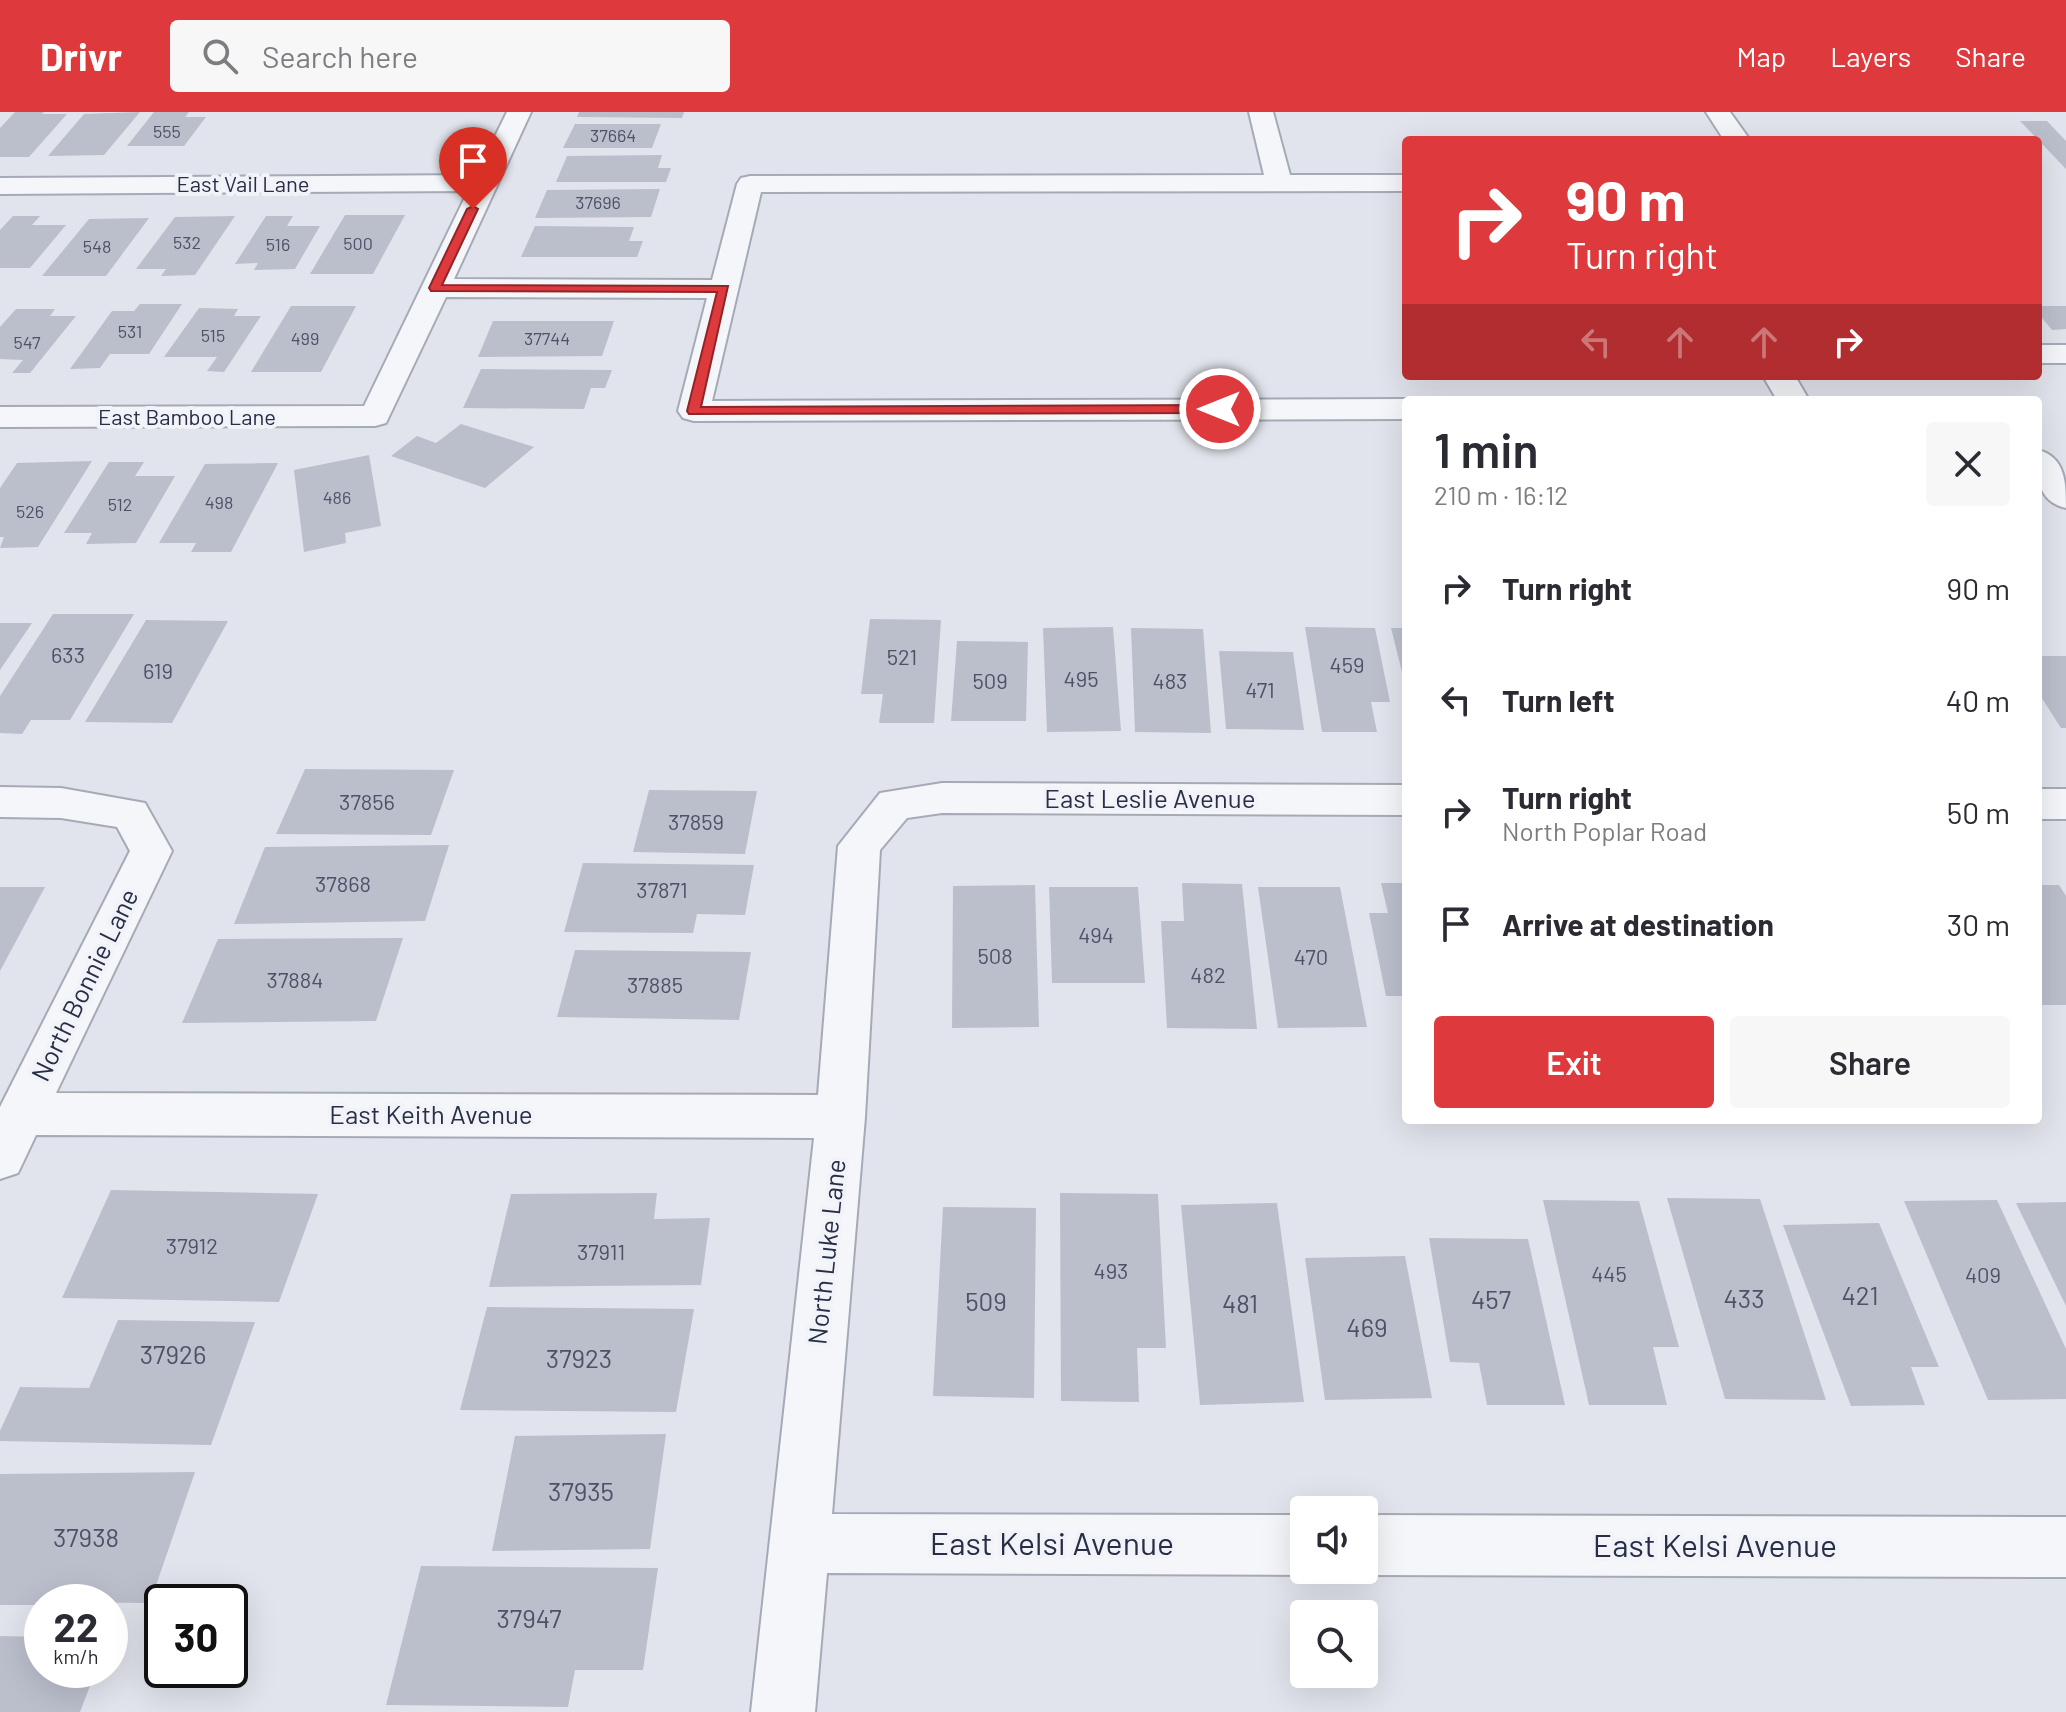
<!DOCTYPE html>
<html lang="en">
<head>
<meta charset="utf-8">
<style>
	body { margin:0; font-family:Barlow,sans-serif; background:#f7f7f7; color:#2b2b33; height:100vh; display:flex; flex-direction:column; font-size:30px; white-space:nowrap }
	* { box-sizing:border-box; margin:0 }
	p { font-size:26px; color:#7c7c81 }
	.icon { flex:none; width:44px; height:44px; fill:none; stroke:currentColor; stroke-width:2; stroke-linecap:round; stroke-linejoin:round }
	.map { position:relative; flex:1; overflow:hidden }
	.drawer { position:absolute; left:1402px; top:284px; width:640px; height:728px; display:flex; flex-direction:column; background:#fff; border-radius:8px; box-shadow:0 8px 32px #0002 }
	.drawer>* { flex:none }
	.banner { position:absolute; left:1402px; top:24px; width:640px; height:244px; border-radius:8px; box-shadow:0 8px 32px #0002; background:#de393d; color:#fff; overflow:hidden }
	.buttons { position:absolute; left:1290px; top:1384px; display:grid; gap:16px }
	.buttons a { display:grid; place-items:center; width:88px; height:88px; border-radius:8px; background:#fff; box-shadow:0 8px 32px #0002; font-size:40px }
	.speed { position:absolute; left:24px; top:1472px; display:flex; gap:16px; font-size:40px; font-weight:700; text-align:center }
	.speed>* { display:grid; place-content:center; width:104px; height:104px; border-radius:50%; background:#fff; box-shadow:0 8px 32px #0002; line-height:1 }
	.speed small { font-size:20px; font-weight:400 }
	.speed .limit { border:4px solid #111; border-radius:12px; background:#fff; color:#111 }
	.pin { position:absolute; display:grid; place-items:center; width:68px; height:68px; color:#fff; margin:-82px -34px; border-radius:50% 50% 50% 0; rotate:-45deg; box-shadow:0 0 8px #0007 }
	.pin .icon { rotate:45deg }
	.me { position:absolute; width:88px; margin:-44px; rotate:270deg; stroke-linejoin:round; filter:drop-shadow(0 0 6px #0008) }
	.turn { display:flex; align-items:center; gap:28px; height:168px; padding:0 32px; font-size:36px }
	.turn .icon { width:104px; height:104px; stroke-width:2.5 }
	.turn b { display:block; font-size:56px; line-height:68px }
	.lanes { display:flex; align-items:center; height:76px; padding:0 32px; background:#0003; justify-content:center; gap:40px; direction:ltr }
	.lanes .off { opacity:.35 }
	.round { display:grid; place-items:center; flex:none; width:84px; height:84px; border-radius:8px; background:#f7f7f7 }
	.summary { display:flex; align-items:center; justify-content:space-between; height:136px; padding:0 32px }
	h1 { font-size:48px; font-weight:600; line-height:60px }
	.primary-button { display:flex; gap:16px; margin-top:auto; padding:16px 32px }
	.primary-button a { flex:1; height:92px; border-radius:8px; background:#de393d; color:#fff; font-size:32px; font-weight:600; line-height:92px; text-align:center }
	.primary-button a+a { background:#f7f7f7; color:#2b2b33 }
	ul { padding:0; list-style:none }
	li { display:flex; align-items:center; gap:24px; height:112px; padding:0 32px }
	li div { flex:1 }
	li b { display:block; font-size:30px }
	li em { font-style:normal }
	header { display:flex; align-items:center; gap:48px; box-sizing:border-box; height:112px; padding:0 40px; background:#de393d; color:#fff }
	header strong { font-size:38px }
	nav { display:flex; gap:44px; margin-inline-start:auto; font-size:28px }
	.search { width:560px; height:72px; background:#f7f7f7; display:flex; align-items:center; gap:20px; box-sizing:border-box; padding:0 28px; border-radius:8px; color:#7c7c81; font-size:30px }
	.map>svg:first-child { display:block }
	.building { fill:#bbbfcc }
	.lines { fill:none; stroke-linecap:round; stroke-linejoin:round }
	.minor-casing { stroke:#a5aab7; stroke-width:4 }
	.minor { fill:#f5f6f9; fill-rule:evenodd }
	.route { fill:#de393d; stroke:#902528; stroke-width:2 }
	.labels { text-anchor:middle; stroke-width:8; stroke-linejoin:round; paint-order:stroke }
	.far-number-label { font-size:18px; fill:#4c5268 }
	.far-street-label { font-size:22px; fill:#272e46; stroke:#f1f3f8 }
	.number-label { font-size:22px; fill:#4c5268 }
	.street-label { font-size:26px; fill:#272e46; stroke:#f1f3f8 }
	.near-number-label { font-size:26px; fill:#4c5268 }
	.near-street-label { font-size:32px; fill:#272e46; stroke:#f1f3f8 }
</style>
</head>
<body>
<header>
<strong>Drivr</strong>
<div class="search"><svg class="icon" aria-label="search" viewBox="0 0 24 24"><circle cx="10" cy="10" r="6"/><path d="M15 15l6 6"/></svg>Search here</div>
<nav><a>Map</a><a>Layers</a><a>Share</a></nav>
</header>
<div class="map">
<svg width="2066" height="1600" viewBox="0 0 2066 1600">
	<rect width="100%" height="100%" fill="#e1e4ec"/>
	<!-- building -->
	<g class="building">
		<path d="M 15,0 L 44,0 L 42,2 L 67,2 L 29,45 L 0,45 L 0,16 Z"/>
		<path d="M 140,0 L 104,43 L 48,44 L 84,2 Z"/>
		<path d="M 154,0 L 189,0 L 185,5 L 206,5 L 184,34 L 127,34 Z"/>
		<path d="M 579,0 L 684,0 L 682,6 L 577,5 Z"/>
		<path d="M 2020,9 L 2047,9 L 2066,29 L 2066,57 Z"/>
		<path d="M 575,12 L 661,12 L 652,36 L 563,36 Z"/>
		<path d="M 662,43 L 658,56 L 671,56 L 666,70 L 556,70 L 567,44 Z"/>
		<path d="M 660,77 L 651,105 L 535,106 L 547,78 Z"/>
		<path d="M 345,103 L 405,103 L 373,162 L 310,162 Z"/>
		<path d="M 13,104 L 40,104 L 32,113 L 66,113 L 30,156 L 0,156 L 0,118 Z"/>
		<path d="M 235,104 L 195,163 L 161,164 L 166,157 L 136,157 L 175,105 Z"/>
		<path d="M 266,104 L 293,104 L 287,114 L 320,114 L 295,157 L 254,158 L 258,151 L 235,152 Z"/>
		<path d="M 149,106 L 106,164 L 42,164 L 89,107 Z"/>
		<path d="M 535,114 L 634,115 L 629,129 L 643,129 L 637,145 L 521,145 Z"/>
		<path d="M 140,192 L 182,192 L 149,242 L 110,242 L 100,256 L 70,257 L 112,199 L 134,199 Z"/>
		<path d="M 291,194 L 356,194 L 321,260 L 251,260 Z"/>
		<path d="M 2038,194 L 2066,194 L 2066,217 L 2052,218 L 2038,201 Z"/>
		<path d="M 199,196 L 238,197 L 234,204 L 261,204 L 224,260 L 207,259 L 217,245 L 164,245 Z"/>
		<path d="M 16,197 L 55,197 L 50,204 L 76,204 L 30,261 L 12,261 L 23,248 L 0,247 L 0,215 Z"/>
		<path d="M 493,209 L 614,209 L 602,244 L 478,245 Z"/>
		<path d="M 481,257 L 612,258 L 605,276 L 591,276 L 584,297 L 463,296 Z"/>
		<path d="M 461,312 L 534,335 L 485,376 L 391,344 L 417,324 L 436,331 Z"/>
		<path d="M 369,343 L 381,414 L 345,421 L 346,431 L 304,440 L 294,358 Z"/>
		<path d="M 92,349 L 38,435 L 0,436 L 4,425 L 0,425 L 0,376 L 17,351 Z"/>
		<path d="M 109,350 L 144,350 L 135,364 L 175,364 L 136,431 L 86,432 L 92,421 L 64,421 Z"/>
		<path d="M 278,351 L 231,440 L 191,440 L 196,431 L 159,431 L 205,352 Z"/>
		<path d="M 53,502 L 134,502 L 70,608 L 31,608 L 22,622 L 0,621 L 0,584 Z"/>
		<path d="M 870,507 L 941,508 L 934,611 L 879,611 L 883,582 L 861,582 Z"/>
		<path d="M 146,508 L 228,509 L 172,611 L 85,610 Z"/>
		<path d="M 0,511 L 32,511 L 0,558 Z"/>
		<path d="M 1113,515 L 1121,619 L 1047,620 L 1043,516 Z"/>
		<path d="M 1305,515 L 1375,516 L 1390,590 L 1371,590 L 1377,620 L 1322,620 Z"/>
		<path d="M 1131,516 L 1203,517 L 1211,621 L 1135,620 Z"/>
		<path d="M 1391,516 L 1406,516 L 1406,572 L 1405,572 Z"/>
		<path d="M 957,529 L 1028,530 L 1026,609 L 951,609 Z"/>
		<path d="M 1219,539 L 1293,540 L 1304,618 L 1226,617 Z"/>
		<path d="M 2038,544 L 2066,544 L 2066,616 L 2061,616 L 2038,580 Z"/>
		<path d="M 305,657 L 454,658 L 431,723 L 276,722 Z"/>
		<path d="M 649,678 L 757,679 L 745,742 L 633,740 Z"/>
		<path d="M 449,733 L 425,809 L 234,812 L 265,735 Z"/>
		<path d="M 583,751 L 754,753 L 745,803 L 697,802 L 693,821 L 564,820 Z"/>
		<path d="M 1182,771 L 1242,772 L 1257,917 L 1167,916 L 1161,809 L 1184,809 Z"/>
		<path d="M 1381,771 L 1406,771 L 1406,884 L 1386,884 L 1369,801 L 1388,801 Z"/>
		<path d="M 1035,773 L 1039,915 L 952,916 L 953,774 Z"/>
		<path d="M 2038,773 L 2059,773 L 2066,784 L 2066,893 L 2041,893 L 2038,887 Z"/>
		<path d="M 0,775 L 45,775 L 0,859 Z"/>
		<path d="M 1049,775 L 1138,775 L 1145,871 L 1052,871 Z"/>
		<path d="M 1258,775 L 1340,775 L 1367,915 L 1278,916 Z"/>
		<path d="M 403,826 L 376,909 L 182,911 L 218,827 Z"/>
		<path d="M 575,838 L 751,840 L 739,908 L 557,905 Z"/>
		<path d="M 111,1078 L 318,1082 L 279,1190 L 62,1186 Z"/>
		<path d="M 657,1081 L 654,1107 L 710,1106 L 701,1173 L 489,1175 L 511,1082 Z"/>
		<path d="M 1060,1081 L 1158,1082 L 1166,1236 L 1137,1236 L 1139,1290 L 1061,1289 Z"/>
		<path d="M 1667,1086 L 1760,1087 L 1826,1288 L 1725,1287 Z"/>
		<path d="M 1543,1088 L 1639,1089 L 1679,1235 L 1653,1235 L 1667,1293 L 1589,1293 Z"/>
		<path d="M 1997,1088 L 2066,1237 L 2066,1287 L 1988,1288 L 1904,1089 Z"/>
		<path d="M 2066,1090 L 2066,1194 L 2016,1091 Z"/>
		<path d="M 1277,1091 L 1304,1290 L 1200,1293 L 1181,1093 Z"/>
		<path d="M 943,1095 L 1036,1096 L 1034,1286 L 933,1284 Z"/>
		<path d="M 1879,1111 L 1939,1255 L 1911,1255 L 1925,1293 L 1851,1294 L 1783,1113 Z"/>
		<path d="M 1429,1126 L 1528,1127 L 1565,1293 L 1487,1293 L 1479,1251 L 1450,1250 Z"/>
		<path d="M 1405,1144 L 1432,1286 L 1325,1288 L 1305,1146 Z"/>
		<path d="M 487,1195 L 694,1197 L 676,1300 L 460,1298 Z"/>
		<path d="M 118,1208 L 255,1210 L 211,1333 L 0,1329 L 0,1319 L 20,1275 L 89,1276 Z"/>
		<path d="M 666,1322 L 650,1437 L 492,1439 L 515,1324 Z"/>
		<path d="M 195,1360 L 150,1491 L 42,1490 L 42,1493 L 0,1493 L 0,1362 Z"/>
		<path d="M 421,1454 L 658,1456 L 643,1558 L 575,1558 L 568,1595 L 386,1593 Z"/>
		<path d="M 0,1524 L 42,1525 L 42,1558 L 96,1558 L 80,1600 L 0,1600 Z"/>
	</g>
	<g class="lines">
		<!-- minor casing -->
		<g class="minor-casing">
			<g id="minor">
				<path d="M 507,0 L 531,0 L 454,167 L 712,168 L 737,72 L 741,66 L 750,64 L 1264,63 L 1249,0 L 1273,0 L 1290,63 L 1406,63 L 1406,79 L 761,80 L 712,289 L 1406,287 L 1406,307 L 694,309 L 683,306 L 678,299 L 707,186 L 446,185 L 386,311 L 375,314 L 0,315 L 0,295 L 364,294 L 468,79 L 0,82 L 0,66 L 476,63 Z"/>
				<path d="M 1706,0 L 1730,0 L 1750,28 L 1724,28 Z"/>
				<rect x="2038" y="233" width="28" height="18"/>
				<path d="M 1763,264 L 1795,264 L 1809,288 L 1777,288 Z"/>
				<path d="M 2038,338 C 2066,345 2066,372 2066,396 C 2036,389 2038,364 2038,338 Z"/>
				<path d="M 942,671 L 1406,673 L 1406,703 L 942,701 L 907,706 L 880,738 L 865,1005 L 832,1402 L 1304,1403 L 1304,1458 L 1315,1458 L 1304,1463 L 827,1461 L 815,1600 L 751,1600 L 814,1026 L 36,1023 L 18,1061 L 0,1067 L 0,995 L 130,739 L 117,715 L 61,706 L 0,705 L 0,675 L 61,676 L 145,691 L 172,739 L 56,981 L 818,983 L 838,734 L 880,681 Z"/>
				<rect x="2038" y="677" width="28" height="30"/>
				<path d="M 1364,1403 L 2066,1405 L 2066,1465 L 1364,1463 L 1353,1458 L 1364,1458 Z"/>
			</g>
		</g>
		<!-- minor -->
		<use href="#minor" class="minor"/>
	</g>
	<!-- route -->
	<path class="route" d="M 473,94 L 478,97 L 442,173 L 728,174 L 701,295 L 1220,293 L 1227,297 L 1220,301 L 689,302 L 687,299 L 717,180 L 431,179 L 429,176 L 467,97 Z"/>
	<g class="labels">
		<!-- far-number labels -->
		<g class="far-number-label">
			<text x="167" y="26">555</text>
			<text x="613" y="30">37664</text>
			<text x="598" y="97">37696</text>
			<text x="187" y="137">532</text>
			<text x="358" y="138">500</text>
			<text x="278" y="139">516</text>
			<text x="97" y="141">548</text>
			<text x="130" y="226">531</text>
			<text x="213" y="230">515</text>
			<text x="305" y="233">499</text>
			<text x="547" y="233">37744</text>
			<text x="27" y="237">547</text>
			<text x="337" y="392">486</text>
			<text x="219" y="397">498</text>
			<text x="120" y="399">512</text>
			<text x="30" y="406">526</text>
		</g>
		<!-- far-street labels -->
		<g class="far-street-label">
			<text x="243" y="80">East Vail Lane</text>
			<text x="187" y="313">East Bamboo Lane</text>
		</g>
		<!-- number labels -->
		<g class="number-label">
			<text x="68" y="551">633</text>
			<text x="902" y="553">521</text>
			<text x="1347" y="561">459</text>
			<text x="158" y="567">619</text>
			<text x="1081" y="575">495</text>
			<text x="990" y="577">509</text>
			<text x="1170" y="577">483</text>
			<text x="1260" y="586">471</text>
			<text x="367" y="698">37856</text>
			<text x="696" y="718">37859</text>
			<text x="343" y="780">37868</text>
			<text x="662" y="786">37871</text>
			<text x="1096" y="831">494</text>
			<text x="995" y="852">508</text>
			<text x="1311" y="853">470</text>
			<text x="1208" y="871">482</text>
			<text x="295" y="876">37884</text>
			<text x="655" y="881">37885</text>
			<text x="192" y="1142">37912</text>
			<text x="601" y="1148">37911</text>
			<text x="1111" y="1167">493</text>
			<text x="1609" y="1170">445</text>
			<text x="1983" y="1171">409</text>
		</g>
		<!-- street labels -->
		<g class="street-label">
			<text x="1150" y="696">East Leslie Avenue</text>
			<text transform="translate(85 873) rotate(-64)" y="9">North Bonnie Lane</text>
			<text x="431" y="1012">East Keith Avenue</text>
			<text transform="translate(827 1140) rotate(-84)" y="9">North Luke Lane</text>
		</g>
		<!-- near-number labels -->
		<g class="near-number-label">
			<text x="1860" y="1193">421</text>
			<text x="1744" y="1196">433</text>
			<text x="1491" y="1197">457</text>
			<text x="986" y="1199">509</text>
			<text x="1240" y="1201">481</text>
			<text x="1367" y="1225">469</text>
			<text x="173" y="1252">37926</text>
			<text x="579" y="1256">37923</text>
			<text x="581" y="1389">37935</text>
			<text x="86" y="1435">37938</text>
			<text x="529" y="1516">37947</text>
		</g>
		<!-- near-street labels -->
		<g class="near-street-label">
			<text x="1052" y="1443">East Kelsi Avenue</text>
			<text x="1715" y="1445">East Kelsi Avenue</text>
		</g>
	</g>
</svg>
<div class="buttons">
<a><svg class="icon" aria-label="sound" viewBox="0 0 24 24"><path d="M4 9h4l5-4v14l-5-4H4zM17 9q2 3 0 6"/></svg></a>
<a><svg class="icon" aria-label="search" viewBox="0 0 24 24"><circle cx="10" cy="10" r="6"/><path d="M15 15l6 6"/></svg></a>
</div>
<div class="speed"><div>22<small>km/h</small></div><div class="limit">30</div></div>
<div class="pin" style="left:473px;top:97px;background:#d93025"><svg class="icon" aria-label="arrive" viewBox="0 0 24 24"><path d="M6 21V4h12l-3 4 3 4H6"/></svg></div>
<svg class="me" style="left:1220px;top:297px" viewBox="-20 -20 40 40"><circle r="17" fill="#de393d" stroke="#fff" stroke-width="3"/><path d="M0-11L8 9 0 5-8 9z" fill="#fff"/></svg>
<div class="banner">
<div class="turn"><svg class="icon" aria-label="right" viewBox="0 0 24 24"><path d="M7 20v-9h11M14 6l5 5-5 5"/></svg><div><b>90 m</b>Turn right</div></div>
<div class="lanes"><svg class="icon off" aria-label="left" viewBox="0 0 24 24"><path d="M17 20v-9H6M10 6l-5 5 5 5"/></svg><svg class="icon off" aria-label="ahead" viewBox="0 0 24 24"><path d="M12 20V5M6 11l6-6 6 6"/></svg><svg class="icon off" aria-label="ahead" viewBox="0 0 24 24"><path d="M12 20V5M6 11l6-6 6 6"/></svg><svg class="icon" aria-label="right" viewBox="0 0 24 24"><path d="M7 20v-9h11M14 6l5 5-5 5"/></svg></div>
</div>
<section class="drawer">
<div class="summary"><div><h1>1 min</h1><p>210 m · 16:12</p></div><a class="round"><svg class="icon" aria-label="close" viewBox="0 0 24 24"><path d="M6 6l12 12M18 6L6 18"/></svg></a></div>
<ul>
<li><svg class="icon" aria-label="right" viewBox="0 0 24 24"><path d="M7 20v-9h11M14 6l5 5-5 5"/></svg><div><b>Turn right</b></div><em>90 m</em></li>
<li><svg class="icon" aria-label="left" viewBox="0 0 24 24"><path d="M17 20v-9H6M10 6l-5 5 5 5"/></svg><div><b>Turn left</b></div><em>40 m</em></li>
<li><svg class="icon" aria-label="right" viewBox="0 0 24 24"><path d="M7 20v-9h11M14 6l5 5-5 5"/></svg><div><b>Turn right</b><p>North Poplar Road</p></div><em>50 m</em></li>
<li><svg class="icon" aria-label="arrive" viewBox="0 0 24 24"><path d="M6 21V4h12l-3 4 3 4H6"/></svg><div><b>Arrive at destination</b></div><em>30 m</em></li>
</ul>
<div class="primary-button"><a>Exit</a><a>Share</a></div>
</section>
</div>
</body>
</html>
